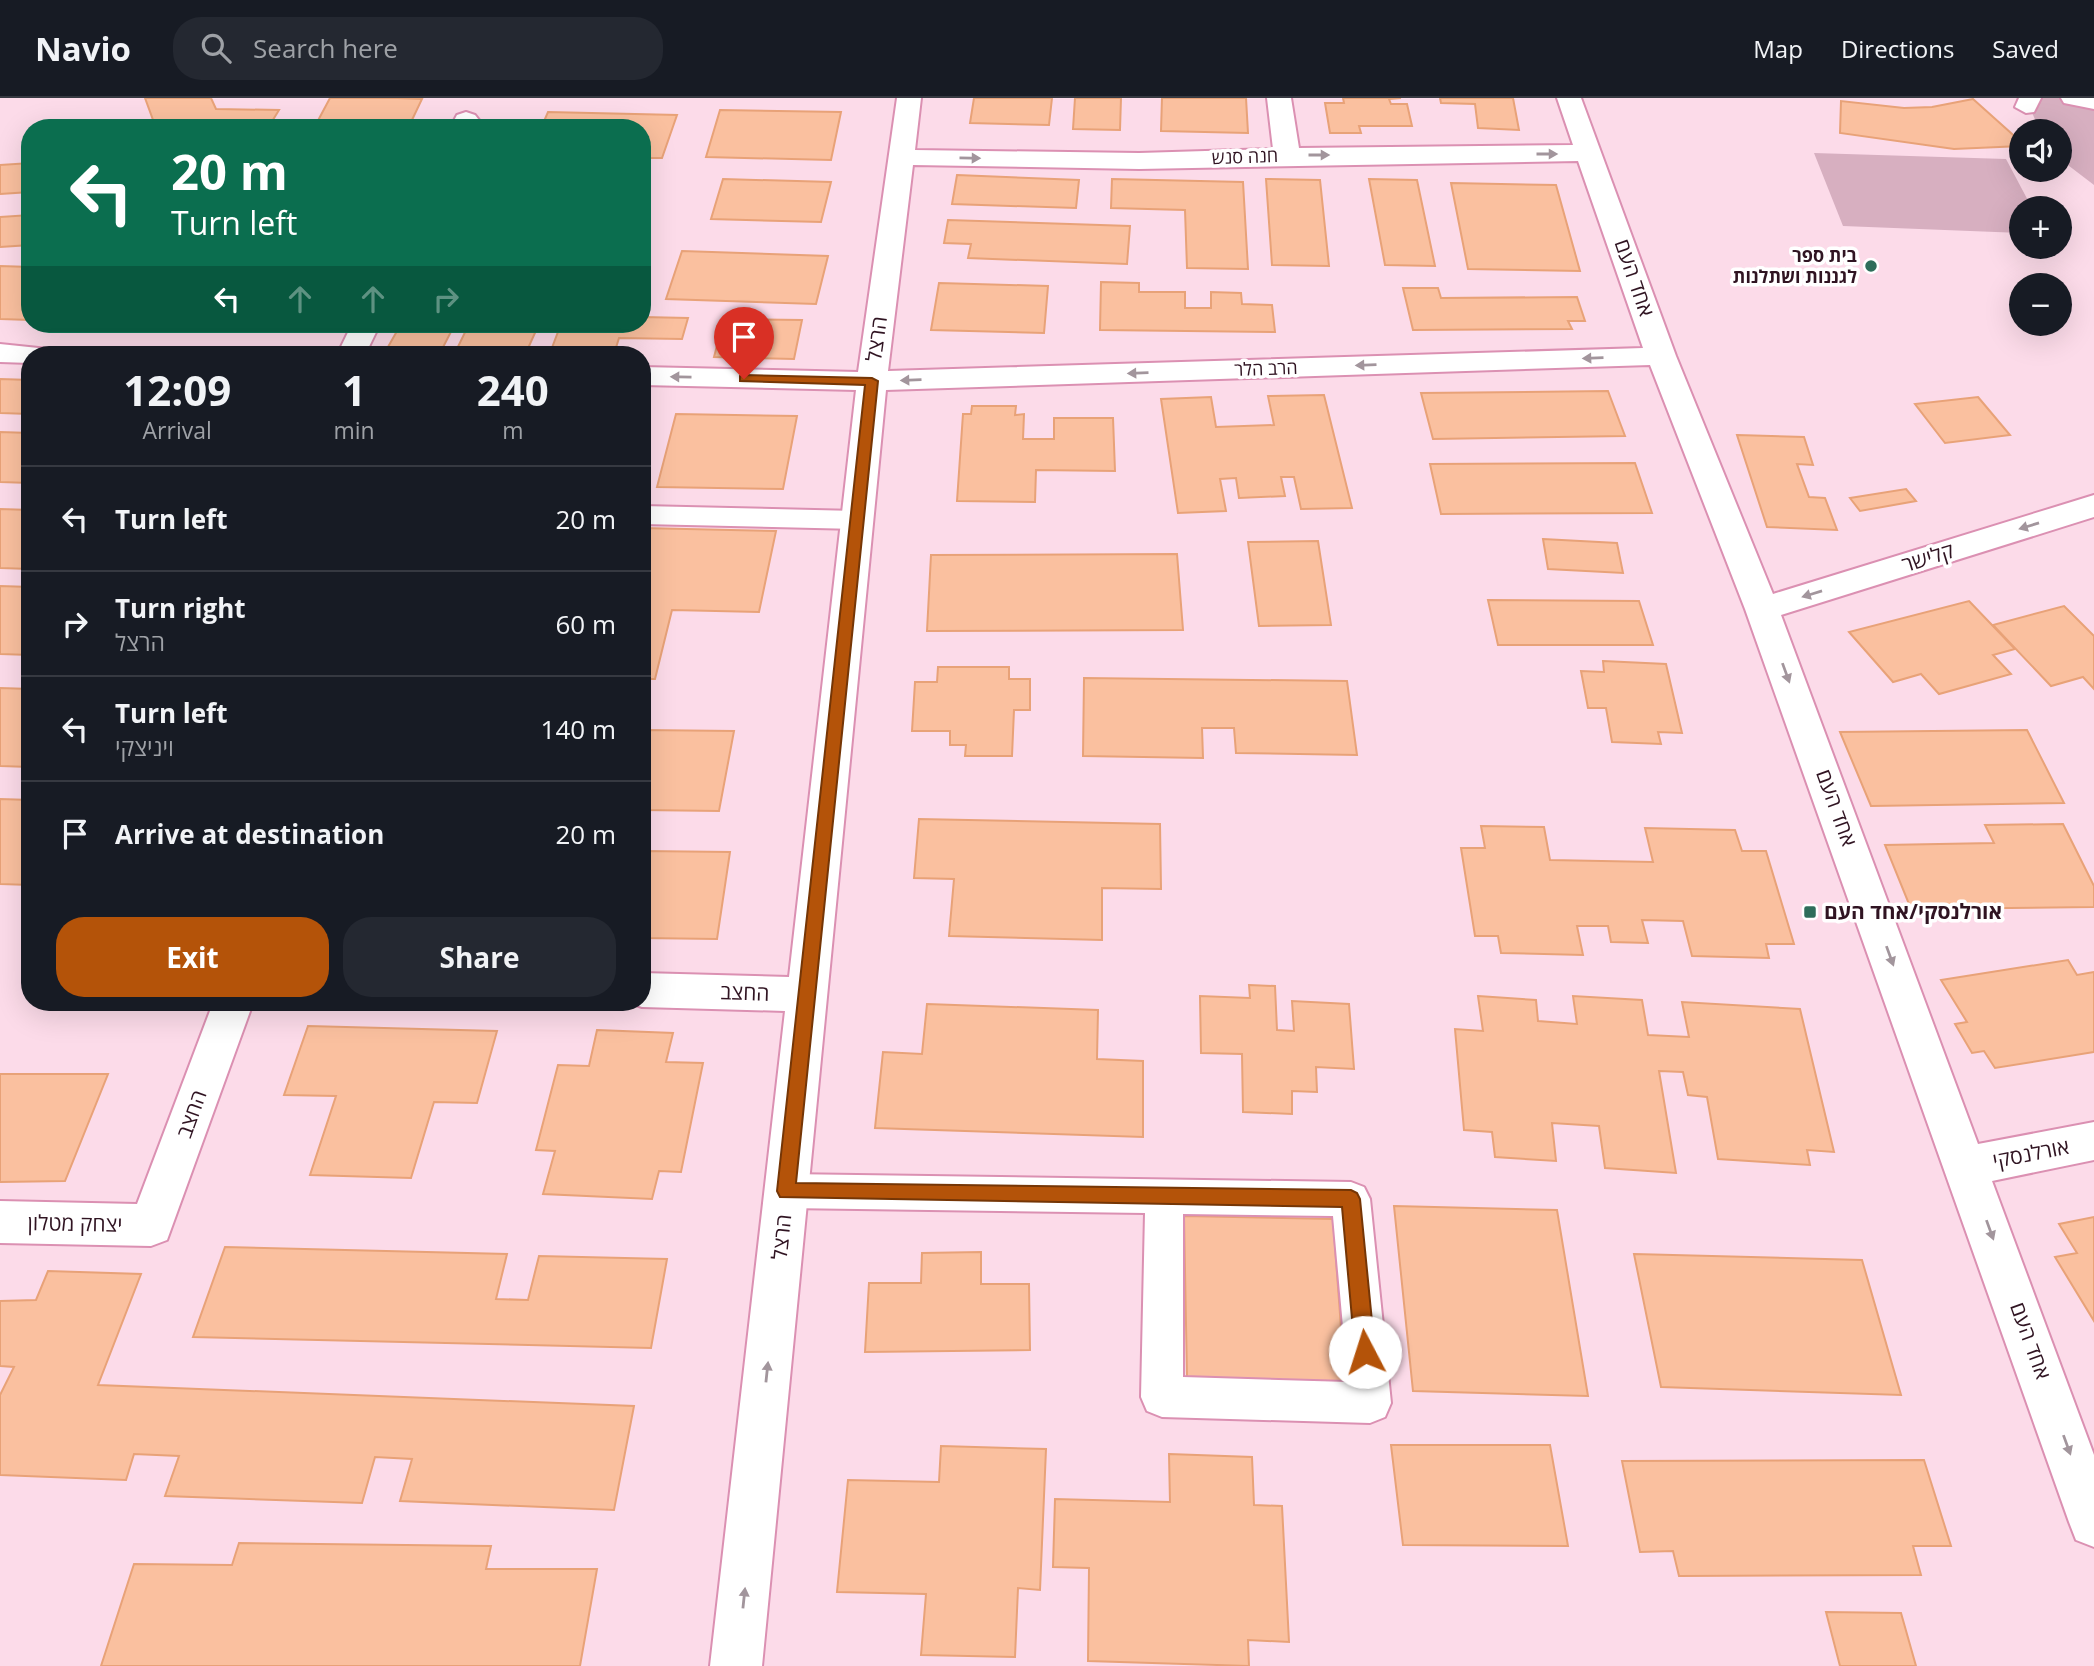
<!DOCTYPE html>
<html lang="en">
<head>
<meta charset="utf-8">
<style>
	body { margin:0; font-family:"Open Sans",Heebo,sans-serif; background:#242831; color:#f1f3f6; height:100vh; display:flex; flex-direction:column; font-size:26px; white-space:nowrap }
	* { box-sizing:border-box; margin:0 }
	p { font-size:23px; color:#9ea1a6 }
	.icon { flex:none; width:38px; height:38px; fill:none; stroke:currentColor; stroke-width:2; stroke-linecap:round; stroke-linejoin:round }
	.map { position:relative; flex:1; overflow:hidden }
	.panel { position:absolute; left:21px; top:248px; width:630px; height:665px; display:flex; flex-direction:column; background:#171b24; border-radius:28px; box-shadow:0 7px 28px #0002 }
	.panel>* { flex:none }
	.hud { position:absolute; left:21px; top:21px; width:630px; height:214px; border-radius:28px; box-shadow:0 7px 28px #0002; background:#0b6e4f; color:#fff; overflow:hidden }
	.controls { position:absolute; left:2009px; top:21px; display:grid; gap:14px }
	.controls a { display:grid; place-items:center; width:63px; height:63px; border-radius:50%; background:#171b24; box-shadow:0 7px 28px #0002; font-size:35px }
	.pin { position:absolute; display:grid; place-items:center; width:60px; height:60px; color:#fff; margin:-72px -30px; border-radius:50% 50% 50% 0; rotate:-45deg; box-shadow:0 0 7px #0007 }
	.pin .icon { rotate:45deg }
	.me { position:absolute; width:77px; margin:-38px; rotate:355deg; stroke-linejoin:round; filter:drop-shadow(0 0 5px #0008) }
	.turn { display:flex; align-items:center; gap:24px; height:147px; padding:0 35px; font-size:32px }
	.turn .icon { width:91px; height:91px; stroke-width:2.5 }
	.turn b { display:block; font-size:49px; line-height:60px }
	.lanes { display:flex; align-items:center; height:66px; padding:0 35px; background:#0003; justify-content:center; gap:35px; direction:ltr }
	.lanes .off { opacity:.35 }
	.eta { display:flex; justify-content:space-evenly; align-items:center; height:119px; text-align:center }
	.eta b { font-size:42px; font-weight:700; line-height:49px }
	.primary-button { display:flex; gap:14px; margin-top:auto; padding:14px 35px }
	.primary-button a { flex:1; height:80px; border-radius:28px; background:#b45309; color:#fff; font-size:28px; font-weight:700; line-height:80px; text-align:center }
	.primary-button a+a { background:#242831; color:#f1f3f6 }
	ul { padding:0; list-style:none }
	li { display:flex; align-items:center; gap:21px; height:105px; padding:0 35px; border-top:2px solid #363941 }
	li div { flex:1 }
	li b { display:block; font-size:26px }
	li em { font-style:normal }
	header { display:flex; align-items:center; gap:42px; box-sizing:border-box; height:98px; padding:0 35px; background:#171b24; border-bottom:2px solid #363941 }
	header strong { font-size:33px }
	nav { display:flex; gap:38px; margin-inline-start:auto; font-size:24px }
	.search { width:490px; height:63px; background:#242831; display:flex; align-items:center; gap:18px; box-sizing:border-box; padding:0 24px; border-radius:28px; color:#9ea1a6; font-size:26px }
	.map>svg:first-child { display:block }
	.green { fill:#d7afc0 }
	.building { fill:#fac09f; stroke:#e8a278; stroke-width:2 }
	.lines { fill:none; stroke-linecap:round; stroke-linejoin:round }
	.lane-casing { stroke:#db90b2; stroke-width:4 }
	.street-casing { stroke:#db90b2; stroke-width:4 }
	.lane { fill:#fff; fill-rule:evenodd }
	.street { fill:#fff; fill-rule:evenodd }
	.oneway { fill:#a2959c }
	.route { fill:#b45309; stroke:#753606; stroke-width:2 }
	.poi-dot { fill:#2e6d5a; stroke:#fff; stroke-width:2.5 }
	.labels { text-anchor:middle; stroke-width:7; stroke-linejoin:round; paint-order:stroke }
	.far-street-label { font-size:18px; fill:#301422; stroke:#fff }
	.far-poi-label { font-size:18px; font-weight:bold; fill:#301422; stroke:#fff; text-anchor:end }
	.street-label { font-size:21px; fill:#301422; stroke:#fff }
	.poi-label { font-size:21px; font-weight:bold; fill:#301422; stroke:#fff; text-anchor:start }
</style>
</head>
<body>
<header>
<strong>Navio</strong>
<div class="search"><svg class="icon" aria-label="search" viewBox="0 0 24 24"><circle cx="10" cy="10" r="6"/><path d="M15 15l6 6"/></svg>Search here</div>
<nav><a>Map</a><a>Directions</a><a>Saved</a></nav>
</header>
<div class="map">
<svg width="2094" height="1568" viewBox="0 0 2094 1568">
	<rect width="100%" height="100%" fill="#fcdbe9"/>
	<!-- green -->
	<g class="green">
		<path d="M 2035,0 L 2060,0 L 2094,9 L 2094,87 L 2060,61 L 2060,33 L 2040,33 L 2030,10 Z"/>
		<path d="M 1814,55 L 2006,61 L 2032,110 L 2021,110 L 2021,135 L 1843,128 Z"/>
	</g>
	<!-- building -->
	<g class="building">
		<path d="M 145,0 L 211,0 L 216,11 L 279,12 L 268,30 L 156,30 Z"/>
		<path d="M 330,0 L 397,0 L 422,1 L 412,22 L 382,22 L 378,30 L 314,30 Z"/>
		<path d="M 974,0 L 1052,0 L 1049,27 L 970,25 Z"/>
		<path d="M 1075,0 L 1121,0 L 1120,32 L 1073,31 Z"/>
		<path d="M 1162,0 L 1246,0 L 1248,35 L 1161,33 Z"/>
		<path d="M 1343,0 L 1401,0 L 1389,1 L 1391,6 L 1407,6 L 1412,28 L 1359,28 L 1361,35 L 1330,35 L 1325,5 L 1344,5 Z"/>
		<path d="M 1440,0 L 1513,0 L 1519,32 L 1478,30 L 1475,6 L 1441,5 Z"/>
		<path d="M 1973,1 L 2021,44 L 2021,48 L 1954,51 L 1840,35 L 1841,3 L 1904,10 L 1932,9 Z"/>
		<path d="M 720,12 L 841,14 L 831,62 L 706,59 Z"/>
		<path d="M 548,14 L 677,17 L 662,60 L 642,60 L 642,30 L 541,30 Z"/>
		<path d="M 30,65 L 30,94 L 0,96 L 0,67 Z"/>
		<path d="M 957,77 L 1079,82 L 1076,110 L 952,106 Z"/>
		<path d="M 723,81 L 831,84 L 821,124 L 711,121 Z"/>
		<path d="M 1112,81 L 1243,84 L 1248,171 L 1187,170 L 1185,112 L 1111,110 Z"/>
		<path d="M 1266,81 L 1320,82 L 1329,168 L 1272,167 Z"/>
		<path d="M 1369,81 L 1417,82 L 1435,168 L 1385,167 Z"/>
		<path d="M 1451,85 L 1556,87 L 1580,173 L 1468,171 Z"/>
		<path d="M 30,117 L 30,147 L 0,149 L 0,119 Z"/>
		<path d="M 948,122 L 1130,128 L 1127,166 L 968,160 L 971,146 L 944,145 Z"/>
		<path d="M 682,153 L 828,158 L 816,206 L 666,201 Z"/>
		<path d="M 0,168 L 30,169 L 30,222 L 0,221 Z"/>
		<path d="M 1101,184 L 1139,185 L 1139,194 L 1185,194 L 1185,210 L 1211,210 L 1211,194 L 1241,195 L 1242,206 L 1272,207 L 1275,234 L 1100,232 Z"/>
		<path d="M 939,185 L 1048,188 L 1044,235 L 931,232 Z"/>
		<path d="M 1403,190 L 1438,190 L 1441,200 L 1577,199 L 1585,223 L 1568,223 L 1572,231 L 1413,232 Z"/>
		<path d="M 642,219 L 688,220 L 682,241 L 619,240 L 614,256 L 550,255 L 561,226 L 642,226 Z"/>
		<path d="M 724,221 L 802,222 L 794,261 L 714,259 Z"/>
		<path d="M 401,226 L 455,226 L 439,257 L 384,256 Z"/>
		<path d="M 469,226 L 539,226 L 525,257 L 454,257 Z"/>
		<path d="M 0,281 L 30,282 L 30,316 L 0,315 Z"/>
		<path d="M 1608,293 L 1625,338 L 1433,341 L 1421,295 Z"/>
		<path d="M 1324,297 L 1352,410 L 1301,411 L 1294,379 L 1281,379 L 1285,398 L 1239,400 L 1236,380 L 1220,381 L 1226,413 L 1178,415 L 1161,301 L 1211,299 L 1216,329 L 1274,327 L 1268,298 Z"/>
		<path d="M 1978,299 L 2010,337 L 1945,345 L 1915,306 Z"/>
		<path d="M 972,308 L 1016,308 L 1015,317 L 1024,316 L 1023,341 L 1054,341 L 1054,320 L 1113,320 L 1115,373 L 1036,372 L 1035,404 L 957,403 L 963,316 L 971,316 Z"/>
		<path d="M 676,316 L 797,318 L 783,391 L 657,389 Z"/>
		<path d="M 0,334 L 30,335 L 30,385 L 0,384 Z"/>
		<path d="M 1737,337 L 1804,339 L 1813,367 L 1797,366 L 1809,399 L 1825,400 L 1837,432 L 1767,429 Z"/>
		<path d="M 1635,365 L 1652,415 L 1441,416 L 1430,366 Z"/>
		<path d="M 1906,391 L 1916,403 L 1860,413 L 1850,400 Z"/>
		<path d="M 0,411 L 30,412 L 30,471 L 0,470 Z"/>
		<path d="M 642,430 L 776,433 L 759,514 L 672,512 L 655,581 L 642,581 Z"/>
		<path d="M 1543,441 L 1617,445 L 1623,475 L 1548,471 Z"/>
		<path d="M 1318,443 L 1331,527 L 1259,528 L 1248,444 Z"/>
		<path d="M 1177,456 L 1183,532 L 927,533 L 931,457 Z"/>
		<path d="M 0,488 L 30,489 L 30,557 L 0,556 Z"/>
		<path d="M 1488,502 L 1639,503 L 1653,547 L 1498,547 Z"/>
		<path d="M 1969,503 L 2015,551 L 1993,557 L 2011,576 L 1939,596 L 1921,576 L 1893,584 L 1849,534 Z"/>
		<path d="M 2064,508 L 2094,538 L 2094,591 L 2083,579 L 2051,588 L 1993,527 Z"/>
		<path d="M 1603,563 L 1666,566 L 1682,635 L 1658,634 L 1661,646 L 1612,644 L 1606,610 L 1588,610 L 1581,573 L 1604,574 Z"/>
		<path d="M 938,569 L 1009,569 L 1009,581 L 1030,581 L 1030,612 L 1014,612 L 1012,658 L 965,658 L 966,647 L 950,647 L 950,633 L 912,633 L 915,584 L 937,584 Z"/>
		<path d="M 1084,580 L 1347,583 L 1357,657 L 1236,655 L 1234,630 L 1202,630 L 1203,660 L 1083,658 Z"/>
		<path d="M 0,590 L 30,591 L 30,669 L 0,668 Z"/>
		<path d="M 642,632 L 734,633 L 719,713 L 642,712 Z"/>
		<path d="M 2027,632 L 2064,705 L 1871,708 L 1840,634 Z"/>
		<path d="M 0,701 L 30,702 L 30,787 L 0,786 Z"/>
		<path d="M 919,721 L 1160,726 L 1161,791 L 1102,790 L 1102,842 L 949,838 L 954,781 L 914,780 Z"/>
		<path d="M 2063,726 L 2094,788 L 2094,809 L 1911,811 L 1885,747 L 1994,745 L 1985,727 Z"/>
		<path d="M 1481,728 L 1544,729 L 1550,762 L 1653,764 L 1645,730 L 1735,732 L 1742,753 L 1766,753 L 1794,846 L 1766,846 L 1769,860 L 1692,858 L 1683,823 L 1642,822 L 1648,845 L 1611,844 L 1608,828 L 1577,828 L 1583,857 L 1501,855 L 1498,838 L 1475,838 L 1461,750 L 1485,750 Z"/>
		<path d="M 642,753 L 730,754 L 717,841 L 642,840 Z"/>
		<path d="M 2068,862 L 2077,877 L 2094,874 L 2094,954 L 1995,970 L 1984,953 L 1972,955 L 1955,926 L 1967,924 L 1941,882 Z"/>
		<path d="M 1249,887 L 1275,888 L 1277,932 L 1294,933 L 1292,903 L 1349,906 L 1354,971 L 1316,969 L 1317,994 L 1292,993 L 1292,1016 L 1243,1014 L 1242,956 L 1201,955 L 1200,898 L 1250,900 Z"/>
		<path d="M 1478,898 L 1536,902 L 1538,923 L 1577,926 L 1573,898 L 1642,902 L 1648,937 L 1689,939 L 1682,904 L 1800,911 L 1834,1054 L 1807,1052 L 1810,1067 L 1718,1061 L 1707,999 L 1688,997 L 1683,974 L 1659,973 L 1676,1075 L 1605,1070 L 1599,1028 L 1552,1025 L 1556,1063 L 1495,1059 L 1492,1034 L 1464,1032 L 1455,931 L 1483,933 Z"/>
		<path d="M 927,906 L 1098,912 L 1097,961 L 1143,963 L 1143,1039 L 875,1030 L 883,954 L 922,956 Z"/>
		<path d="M 308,928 L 497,933 L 477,1005 L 434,1004 L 411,1080 L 310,1077 L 336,998 L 284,997 Z"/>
		<path d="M 597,932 L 673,935 L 666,964 L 703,965 L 681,1074 L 659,1073 L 652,1101 L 543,1096 L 555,1053 L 536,1052 L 558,967 L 589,968 Z"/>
		<path d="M 0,976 L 108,976 L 65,1083 L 0,1084 Z"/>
		<path d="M 1394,1108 L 1557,1112 L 1588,1298 L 1413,1293 Z"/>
		<path d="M 1184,1118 L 1333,1121 L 1345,1284 L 1187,1279 Z"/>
		<path d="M 2094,1119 L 2094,1223 L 2055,1159 L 2077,1155 L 2059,1126 Z"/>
		<path d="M 225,1149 L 507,1156 L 496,1201 L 528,1202 L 539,1158 L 667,1161 L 651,1250 L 193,1239 Z"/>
		<path d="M 981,1154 L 981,1186 L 1029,1186 L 1030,1252 L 865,1254 L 869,1185 L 921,1185 L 922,1155 Z"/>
		<path d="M 1634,1156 L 1862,1162 L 1901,1297 L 1661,1289 Z"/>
		<path d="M 48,1173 L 141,1176 L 98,1287 L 634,1308 L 614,1412 L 400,1403 L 412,1361 L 375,1359 L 362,1405 L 165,1398 L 179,1358 L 134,1356 L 126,1382 L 0,1377 L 0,1297 L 14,1269 L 0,1268 L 0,1203 L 36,1202 Z"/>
		<path d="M 1391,1347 L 1550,1347 L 1568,1448 L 1403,1447 Z"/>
		<path d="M 941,1348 L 1046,1351 L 1040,1492 L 1018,1490 L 1015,1559 L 921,1557 L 926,1496 L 837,1494 L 848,1382 L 939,1384 Z"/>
		<path d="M 1169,1356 L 1252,1359 L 1254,1407 L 1282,1408 L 1289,1544 L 1248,1542 L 1249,1568 L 1088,1563 L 1089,1470 L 1053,1469 L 1055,1401 L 1170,1404 Z"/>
		<path d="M 1924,1362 L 1951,1448 L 1913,1448 L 1921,1477 L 1679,1478 L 1673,1453 L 1640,1454 L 1622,1363 Z"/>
		<path d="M 239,1445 L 491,1448 L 486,1471 L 597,1471 L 580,1568 L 101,1568 L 134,1466 L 232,1467 Z"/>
		<path d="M 1826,1514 L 1901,1515 L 1916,1568 L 1840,1568 Z"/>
	</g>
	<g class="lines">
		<!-- lane casing -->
		<g class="lane-casing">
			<g id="lane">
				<path d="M 2019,0 L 2041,0 L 2034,14 L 2026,15 L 2015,9 Z"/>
				<path d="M 2061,0 L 2094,0 L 2094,11 L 2064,5 Z"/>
				<path d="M 642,408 L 857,413 L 867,415 L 871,422 L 867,429 L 857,431 L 642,426 Z"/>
				<path d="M 786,1076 L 1351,1084 L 1364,1089 L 1370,1101 L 1391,1305 L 1385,1319 L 1370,1325 L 1162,1319 L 1147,1313 L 1141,1299 L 1145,1115 L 786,1110 L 773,1105 L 767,1093 L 773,1081 ZM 1183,1116 L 1333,1118 L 1348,1284 L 1183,1279 Z"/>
			</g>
		</g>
		<!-- street casing -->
		<g class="street-casing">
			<g id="street">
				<path d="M 897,0 L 921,0 L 915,52 L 1139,55 L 1273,51 L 1267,0 L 1291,0 L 1299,50 L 1573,47 L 1557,0 L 1581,0 L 1676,258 L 1773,496 L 2094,397 L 2094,419 L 1781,517 L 1978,1046 L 2094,1024 L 2094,1062 L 1992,1083 L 2094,1357 L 2094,1449 L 2076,1442 L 2069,1424 L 1745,511 L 1650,267 L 886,292 L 762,1568 L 710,1568 L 785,913 L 642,909 L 630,905 L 642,905 L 642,875 L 789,879 L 856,292 L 642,287 L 642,269 L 858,274 ZM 1578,63 L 1643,250 L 888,273 L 913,67 L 1139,71 Z"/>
				<path d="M 466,14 L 475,17 L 479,22 L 475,30 L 450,30 L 457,17 Z"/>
				<path d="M 352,226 L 380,226 L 365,257 L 337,257 Z"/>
				<path d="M 0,246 L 48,251 L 53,257 L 30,257 L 30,265 L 0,264 Z"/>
				<path d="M 213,905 L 253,905 L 167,1142 L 151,1148 L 0,1145 L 0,1103 L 137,1106 Z"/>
			</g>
		</g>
		<!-- lane -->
		<use href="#lane" class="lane"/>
		<!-- street -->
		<use href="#street" class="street"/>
	</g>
	<!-- one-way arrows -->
	<defs><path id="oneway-solid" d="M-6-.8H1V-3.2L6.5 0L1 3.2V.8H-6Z" transform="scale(1.75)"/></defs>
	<g class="oneway">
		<use href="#oneway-solid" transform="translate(1547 56)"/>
		<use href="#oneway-solid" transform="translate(1319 57)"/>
		<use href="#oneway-solid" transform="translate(970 60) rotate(1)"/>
		<use href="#oneway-solid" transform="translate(1593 260) rotate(178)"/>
		<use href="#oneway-solid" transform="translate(1366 267) rotate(178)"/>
		<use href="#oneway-solid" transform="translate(1138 275) rotate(178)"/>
		<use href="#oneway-solid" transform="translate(681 279) rotate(-179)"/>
		<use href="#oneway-solid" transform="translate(911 282) rotate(178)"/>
		<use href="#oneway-solid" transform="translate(2029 428) rotate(163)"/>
		<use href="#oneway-solid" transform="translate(1812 496) rotate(163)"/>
		<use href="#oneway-solid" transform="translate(1786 575) rotate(70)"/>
		<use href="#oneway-solid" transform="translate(1890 858) rotate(70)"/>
		<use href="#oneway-solid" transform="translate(1990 1132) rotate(70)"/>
		<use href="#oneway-solid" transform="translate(767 1274) rotate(-84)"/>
		<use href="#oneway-solid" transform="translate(2067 1347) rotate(70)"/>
		<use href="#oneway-solid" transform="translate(744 1500) rotate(-84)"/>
	</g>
	<!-- route -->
	<path class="route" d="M 744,277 L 872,280 L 878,283 L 796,1085 L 1351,1092 L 1357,1095 L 1360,1101 L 1375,1254 L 1372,1261 L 1365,1263 L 1358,1261 L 1355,1254 L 1342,1109 L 780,1099 L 777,1093 L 865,287 L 740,283 L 740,278 Z"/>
	<!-- markers -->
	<g class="poi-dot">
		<circle cx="1871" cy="168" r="7"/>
		<rect x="1803" y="807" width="14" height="14" rx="3.5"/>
	</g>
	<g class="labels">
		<!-- far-street labels -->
		<g class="far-street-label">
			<text transform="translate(1245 59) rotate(-2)" y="6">חנה סנש</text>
			<text transform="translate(1266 271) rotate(-2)" y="6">הרב הלר</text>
		</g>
		<!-- far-poi labels -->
		<g class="far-poi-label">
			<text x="1857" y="164">בית ספר<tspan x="1857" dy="21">לגננות ושתלנות</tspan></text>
		</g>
		<!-- street labels -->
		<g class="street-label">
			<text transform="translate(1634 180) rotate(71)" y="7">אחד העם</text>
			<text transform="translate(877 241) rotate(-82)" y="7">הרצל</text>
			<text transform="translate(1928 460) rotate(-17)" y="7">קלישר</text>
			<text transform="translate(1836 710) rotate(70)" y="7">אחד העם</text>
			<text transform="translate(745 895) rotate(2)" y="7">החצב</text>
			<text transform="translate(192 1016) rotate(-70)" y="7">החצב</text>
			<text transform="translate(2031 1056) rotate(-11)" y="7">אורלנסקי</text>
			<text transform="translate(75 1126) rotate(1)" y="7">יצחק מטלון</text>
			<text transform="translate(782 1139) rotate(-84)" y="7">הרצל</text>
			<text transform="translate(2030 1243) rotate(70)" y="7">אחד העם</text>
		</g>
		<!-- poi labels -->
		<g class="poi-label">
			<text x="1824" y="821">אורלנסקי/אחד העם</text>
		</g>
	</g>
</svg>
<div class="controls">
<a><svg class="icon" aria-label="sound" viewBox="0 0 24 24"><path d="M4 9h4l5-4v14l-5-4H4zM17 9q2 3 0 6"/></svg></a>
<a>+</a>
<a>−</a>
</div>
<div class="pin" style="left:744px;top:281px;background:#d93025"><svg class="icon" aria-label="arrive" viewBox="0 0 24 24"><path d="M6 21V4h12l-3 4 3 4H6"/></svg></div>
<svg class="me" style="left:1365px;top:1254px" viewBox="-20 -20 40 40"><circle r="19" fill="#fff"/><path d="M0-13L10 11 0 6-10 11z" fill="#b45309"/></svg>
<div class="hud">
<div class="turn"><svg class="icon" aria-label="left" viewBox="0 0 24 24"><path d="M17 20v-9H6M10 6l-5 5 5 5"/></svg><div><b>20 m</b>Turn left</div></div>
<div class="lanes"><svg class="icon" aria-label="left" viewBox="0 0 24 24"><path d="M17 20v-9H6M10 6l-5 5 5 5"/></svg><svg class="icon off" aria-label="ahead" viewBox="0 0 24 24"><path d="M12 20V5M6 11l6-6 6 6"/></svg><svg class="icon off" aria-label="ahead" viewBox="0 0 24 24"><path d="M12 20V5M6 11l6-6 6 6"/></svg><svg class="icon off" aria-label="right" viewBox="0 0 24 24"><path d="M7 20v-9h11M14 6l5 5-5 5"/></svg></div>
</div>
<section class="panel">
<div class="eta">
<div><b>12:09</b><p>Arrival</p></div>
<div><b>1</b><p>min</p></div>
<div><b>240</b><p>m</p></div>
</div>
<ul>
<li><svg class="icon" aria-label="left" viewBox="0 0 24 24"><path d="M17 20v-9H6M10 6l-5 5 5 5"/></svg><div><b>Turn left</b></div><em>20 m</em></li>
<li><svg class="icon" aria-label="right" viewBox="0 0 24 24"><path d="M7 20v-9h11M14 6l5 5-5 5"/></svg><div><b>Turn right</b><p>הרצל</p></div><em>60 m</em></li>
<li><svg class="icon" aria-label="left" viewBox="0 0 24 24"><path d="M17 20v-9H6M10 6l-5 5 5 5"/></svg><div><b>Turn left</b><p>ויניצקי</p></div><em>140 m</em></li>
<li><svg class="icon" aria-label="arrive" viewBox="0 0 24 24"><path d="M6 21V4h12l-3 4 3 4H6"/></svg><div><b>Arrive at destination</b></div><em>20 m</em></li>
</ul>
<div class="primary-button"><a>Exit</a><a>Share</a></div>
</section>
</div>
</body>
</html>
